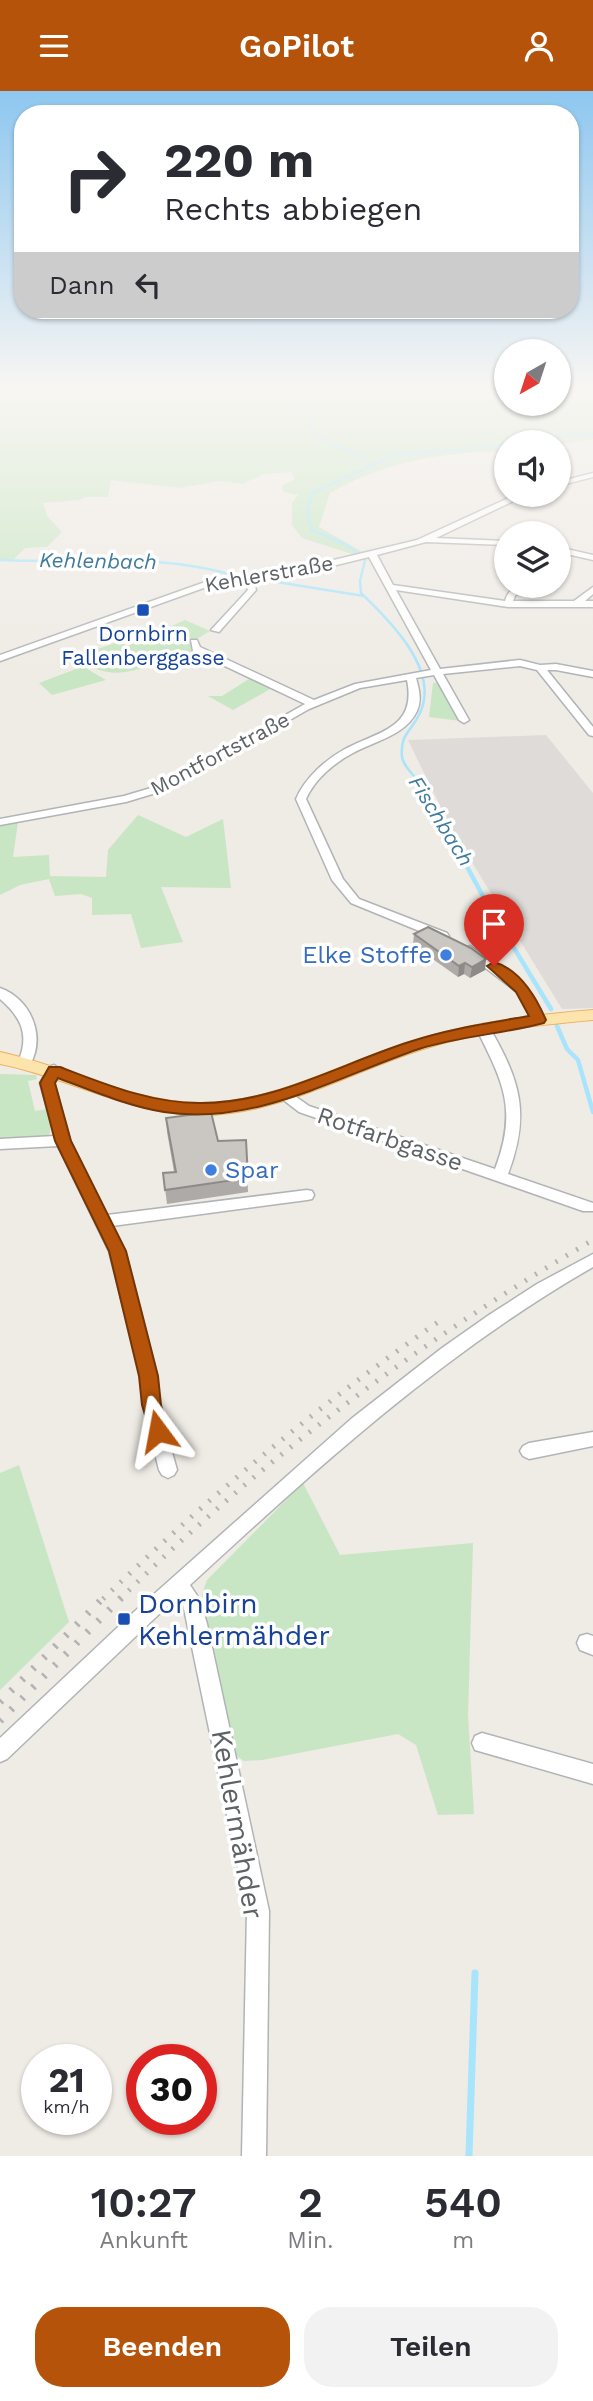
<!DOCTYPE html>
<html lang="de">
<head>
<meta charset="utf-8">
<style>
	body { margin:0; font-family:"Work Sans",sans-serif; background:#f2f2f3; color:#2b2b33; height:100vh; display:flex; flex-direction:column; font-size:26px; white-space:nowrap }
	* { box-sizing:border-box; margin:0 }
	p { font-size:23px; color:#7c7c81 }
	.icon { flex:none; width:38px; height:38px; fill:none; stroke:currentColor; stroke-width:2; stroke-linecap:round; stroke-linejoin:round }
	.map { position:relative; height:2065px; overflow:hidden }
	.side { display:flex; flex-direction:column; background:#fff; flex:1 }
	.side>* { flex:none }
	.guide { position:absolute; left:14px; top:14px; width:565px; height:214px; border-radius:28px; box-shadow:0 2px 5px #0004; background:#fff; color:#2b2b33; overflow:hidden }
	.needle { width:46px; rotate:219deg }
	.controls { position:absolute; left:494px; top:248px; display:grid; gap:14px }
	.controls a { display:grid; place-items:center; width:77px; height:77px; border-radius:50%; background:#fff; box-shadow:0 2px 5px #0004; font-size:35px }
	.speed { position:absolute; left:21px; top:1953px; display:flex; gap:14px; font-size:35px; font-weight:700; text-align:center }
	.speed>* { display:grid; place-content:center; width:91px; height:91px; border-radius:50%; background:#fff; box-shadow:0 2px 5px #0004; line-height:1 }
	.speed small { font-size:18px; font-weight:400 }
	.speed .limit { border:10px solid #d22; background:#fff; color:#111 }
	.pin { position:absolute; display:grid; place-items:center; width:60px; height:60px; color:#fff; margin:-72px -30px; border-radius:50% 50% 50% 0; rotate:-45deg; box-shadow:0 0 7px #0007 }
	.pin .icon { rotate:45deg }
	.me { position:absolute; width:77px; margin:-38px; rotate:347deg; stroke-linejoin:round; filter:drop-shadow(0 0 5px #0008) }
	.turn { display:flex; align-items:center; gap:24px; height:147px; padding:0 35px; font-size:32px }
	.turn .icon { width:91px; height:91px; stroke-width:2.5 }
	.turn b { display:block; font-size:49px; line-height:60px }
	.then { display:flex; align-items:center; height:66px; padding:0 35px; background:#0003; gap:14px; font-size:26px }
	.eta { display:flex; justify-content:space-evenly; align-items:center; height:119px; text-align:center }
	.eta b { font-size:42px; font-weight:600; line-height:49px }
	.primary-button { display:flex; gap:14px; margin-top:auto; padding:14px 35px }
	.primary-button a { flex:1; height:80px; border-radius:28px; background:#b45309; color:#fff; font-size:28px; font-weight:600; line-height:80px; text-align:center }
	.primary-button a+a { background:#f2f2f3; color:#2b2b33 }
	header { display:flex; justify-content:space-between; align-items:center; height:91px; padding:0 35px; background:#b45309; color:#fff; font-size:32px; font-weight:600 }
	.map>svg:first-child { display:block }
	.industrial { fill:#dedbd8 }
	.green { fill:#c8e6c3 }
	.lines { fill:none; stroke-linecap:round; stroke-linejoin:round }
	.stream-far2 { stroke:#a8e4fc; stroke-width:2.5 }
	.stream-far1 { stroke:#a8e4fc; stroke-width:4.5 }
	.stream { stroke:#a8e4fc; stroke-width:7 }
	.minor-casing { stroke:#b1b4b7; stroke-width:3 }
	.major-casing { stroke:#edb060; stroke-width:2 }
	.minor { fill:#fff; fill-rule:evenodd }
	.major { fill:#fde4ad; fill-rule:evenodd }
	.rail-far1 { stroke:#b2b3b3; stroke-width:5; stroke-dasharray:2 10; stroke-linecap:butt }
	.rail { stroke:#b2b3b3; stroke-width:7; stroke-dasharray:2.5 13; stroke-linecap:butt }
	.wall { fill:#aeaaa7 }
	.shaded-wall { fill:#8d8b88 }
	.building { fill:#cac6c2; stroke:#8d8b88; stroke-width:2 }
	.route { fill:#b45309; stroke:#753606; stroke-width:2 }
	.transit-dot { fill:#1a4fb4; stroke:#fff; stroke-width:2.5 }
	.shop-dot { fill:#3f7fe0; stroke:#fff; stroke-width:2.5 }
	.labels { text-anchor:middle; stroke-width:7; stroke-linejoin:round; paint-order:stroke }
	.far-water-label { font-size:21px; font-style:italic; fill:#3f7b9d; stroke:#fff }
	.far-street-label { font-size:21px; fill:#5d6265; stroke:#fff }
	.far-transit-label { font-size:21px; fill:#164399; stroke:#fff }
	.shop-label { font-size:24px; fill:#366cbe; stroke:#fff; text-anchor:end }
	.street-label { font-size:24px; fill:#5d6265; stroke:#fff }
	.near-transit-label { font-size:28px; fill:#164399; stroke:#fff; text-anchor:start }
	.near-street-label { font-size:28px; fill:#5d6265; stroke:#fff }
</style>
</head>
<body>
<header><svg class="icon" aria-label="menu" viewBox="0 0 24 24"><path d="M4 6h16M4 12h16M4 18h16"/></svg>GoPilot<svg class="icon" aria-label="person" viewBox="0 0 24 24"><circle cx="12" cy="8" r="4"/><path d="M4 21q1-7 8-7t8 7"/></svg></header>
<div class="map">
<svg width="593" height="2065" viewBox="0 0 593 2065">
	<rect width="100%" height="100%" fill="#efebe5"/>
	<!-- industrial -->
	<path class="industrial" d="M 546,644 L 593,702 L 593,917 L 562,918 L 451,737 L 408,649 Z"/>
	<!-- green -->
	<g class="green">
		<path d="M 0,295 L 379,295 L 384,302 L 404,302 L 408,295 L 506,295 L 506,313 L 558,313 L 558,295 L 593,295 L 593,348 L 558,354 L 558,352 L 506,352 L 506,360 C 439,362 389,369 330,402 L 319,436 L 364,462 L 355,464 L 302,447 L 292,434 L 292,412 L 298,404 L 284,401 L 282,395 L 295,388 L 291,381 L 263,383 L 243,393 L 220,390 L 179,397 L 111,389 L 108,406 L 85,406 L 80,409 L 43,412 L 48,426 L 62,441 L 47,456 L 25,457 L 14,468 L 0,468 Z"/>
		<path d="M 185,529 L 210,540 L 190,552 L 193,560 L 166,579 L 156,573 C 128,581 111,588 85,572 L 91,570 L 85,566 L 77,566 C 89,557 102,559 118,550 L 127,555 Z"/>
		<path d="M 75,571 L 106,589 L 52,604 L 39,592 L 76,578 L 71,572 Z"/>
		<path d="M 249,588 L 272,597 L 233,619 L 208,605 L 222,605 Z"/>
		<path d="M 439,591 L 461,630 L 429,626 L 433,592 Z"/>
		<path d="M 138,724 L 186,746 L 223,728 L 231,797 L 161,796 L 183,851 L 141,857 L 131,823 L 92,824 L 92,807 L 81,803 L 55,805 L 49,788 L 20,794 L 0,804 L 0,735 L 18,731 L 13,766 L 49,764 L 50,785 L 106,786 L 108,759 Z"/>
		<path d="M 0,983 L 36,984 L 37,988 L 28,990 L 35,1020 L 48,1018 L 51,1035 L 49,1045 L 42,1048 L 0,1049 Z"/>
		<path d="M 19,1374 L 69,1531 L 0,1599 L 0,1382 Z"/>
		<path d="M 303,1392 L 340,1464 L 473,1452 L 468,1624 L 474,1723 L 438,1724 L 416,1654 L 398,1643 L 262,1669 L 244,1670 L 232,1662 L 202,1503 L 207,1489 Z"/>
	</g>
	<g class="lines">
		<!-- stream-far2 -->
		<g class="stream-far2">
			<path d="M 296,295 L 288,302 L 288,311 L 308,324 L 310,335 L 321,348 L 366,367"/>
			<path d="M 534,352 L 562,345 L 593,343"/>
			<path d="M 359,463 L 347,454 L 312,439 L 307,421 L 312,402 L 394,364 L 506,354"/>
			<path d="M 0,469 C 83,473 154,461 236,485"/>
			<path d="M 365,469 L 360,490 L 361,502 C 389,529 442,580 419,624 C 410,642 400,643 402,666 C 403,673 408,678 413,684 C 428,704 440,725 452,748"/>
			<path d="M 264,489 L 364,505"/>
		</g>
		<!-- stream-far1 -->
		<g class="stream-far1">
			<path d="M 451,746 L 485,809 L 551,918"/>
			<path d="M 557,935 L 567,958 L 578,969 L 593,1021"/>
		</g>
		<!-- stream -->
		<path class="stream" d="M 469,2065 L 475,1882"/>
		<!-- minor casing -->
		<g class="minor-casing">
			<g id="minor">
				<path d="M 593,382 L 593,386 L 558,395 L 558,391 Z"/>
				<path d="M 515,404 L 526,404 L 436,447 L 506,450 L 506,454 L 426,451 L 377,464 L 393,494 L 505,510 C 508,499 515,495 526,495 L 515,505 L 513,510 L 574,510 L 593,496 L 593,503 L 585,510 L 593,510 L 593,516 L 508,516 L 396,499 L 440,578 L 520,569 L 540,574 L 556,573 L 593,580 L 593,586 L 556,579 L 547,579 L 593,636 L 593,645 L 589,644 L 537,579 L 520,575 L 443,583 L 469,629 L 464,632 L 459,629 L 434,584 L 416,587 C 419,598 422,609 417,620 C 406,644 375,650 353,662 C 334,672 315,688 306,708 L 343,788 L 359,808 L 447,842 L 449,845 L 447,848 L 439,848 L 351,812 L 332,789 L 296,708 C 305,687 325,669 345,658 C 379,640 417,637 407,589 L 360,597 L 309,618 L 169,698 L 126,711 L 0,734 L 0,728 L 124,705 L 161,694 L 305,613 L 193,560 L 191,549 L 197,549 L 200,556 L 314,609 L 355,593 L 431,579 L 369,466 L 292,485 L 253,489 L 256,499 L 219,541 L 211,539 L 248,499 L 245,490 L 212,494 L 0,570 L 0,564 L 208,490 L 292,479 L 417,449 Z"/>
				<path d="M 558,456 L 593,464 L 593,469 L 558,461 Z"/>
				<path d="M 470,855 L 525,895 L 535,908 L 544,929 L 543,932 L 533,932 L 523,909 L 517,901 L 466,862 L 464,859 Z"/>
				<path d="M 0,897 C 31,908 46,945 30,974 L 25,976 L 18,971 C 30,944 21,926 0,908 Z"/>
				<path d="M 483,933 L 488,934 C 520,989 531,1022 508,1083 L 593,1112 L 593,1120 L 583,1120 L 299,1021 L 277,1004 L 279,1001 L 289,1001 L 309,1015 L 495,1078 C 518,1018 503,991 476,937 Z"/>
				<path d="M 54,974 L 61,979 L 54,992 L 70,1050 L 107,1124 L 307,1099 L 312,1100 L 314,1104 L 312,1108 L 307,1109 L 112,1135 L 125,1160 L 157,1285 L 159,1314 L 177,1379 L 174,1384 L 168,1387 L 162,1384 L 159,1379 L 143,1314 L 141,1285 L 109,1160 L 58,1055 L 0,1058 L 0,1048 L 55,1045 L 40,992 L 49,976 Z"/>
				<path d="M 593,1163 L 593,1176 C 443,1262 317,1377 190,1494 L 200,1509 L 207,1533 L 269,1820 L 266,2065 L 242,2065 L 247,1820 L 183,1513 L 177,1506 L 7,1668 L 0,1671 L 0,1647 L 135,1520 L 351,1328 L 442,1257 L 489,1224 L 537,1193 Z"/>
				<path d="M 593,1341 L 593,1355 L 529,1368 L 523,1365 L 520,1360 L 523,1355 L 529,1352 Z"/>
				<path d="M 587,1543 L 593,1545 L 593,1564 L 580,1559 L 577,1552 L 580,1545 Z"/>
				<path d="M 482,1642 L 593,1673 L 593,1693 L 475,1659 L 472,1652 L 475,1645 Z"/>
			</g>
		</g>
		<!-- major casing -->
		<g class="major-casing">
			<path id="major" d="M 593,919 L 593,929 C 535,934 476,941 420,959 C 348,982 278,1024 201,1024 C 131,1024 67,986 0,973 L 0,961 C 67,975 132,1012 201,1012 C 275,1012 341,972 410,951 C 469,932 531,924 593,919 Z"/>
		</g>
		<!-- minor -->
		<use href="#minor" class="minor"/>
		<!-- major -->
		<use href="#major" class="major"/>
		<!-- rail-far1 -->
		<g class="rail-far1">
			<path d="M 103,1508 C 208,1406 320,1313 441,1229"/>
			<path d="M 120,1508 C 262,1368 421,1249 593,1149"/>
		</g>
		<!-- rail -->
		<g class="rail">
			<path d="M 0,1611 L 104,1506"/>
			<path d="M 0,1630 L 122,1506"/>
		</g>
	</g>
	<!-- wall -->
	<g class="wall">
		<path d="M 414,843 L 485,879 L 470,887 L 464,883 L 458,886 L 413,854 Z"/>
		<path d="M 166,1027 L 218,1050 L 246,1049 L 248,1101 L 167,1113 L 163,1082 L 174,1081 L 167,1041 Z"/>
	</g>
	<!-- shaded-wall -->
	<g class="shaded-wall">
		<path d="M 486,868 L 485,879 L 470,887 L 472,876 Z"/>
		<path d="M 465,872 L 464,883 L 458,886 L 459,875 Z"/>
	</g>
	<!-- building -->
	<g class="building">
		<path d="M 428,836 L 471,857 L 486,868 L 472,876 L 465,872 L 459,875 L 414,843 Z"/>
		<path d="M 211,1021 L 218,1050 L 246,1049 L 248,1087 L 165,1099 L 163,1082 L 176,1081 L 166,1027 Z"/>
	</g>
	<!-- sky -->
	<linearGradient id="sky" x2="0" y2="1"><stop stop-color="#8ec7f0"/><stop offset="0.51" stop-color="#f8f6f3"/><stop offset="1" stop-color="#f8f6f3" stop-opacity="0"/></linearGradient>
	<rect width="593" height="584" fill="url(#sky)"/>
	<!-- route -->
	<path class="route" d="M 494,871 C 519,878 536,906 546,929 L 544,932 C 502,943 460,945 419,958 C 336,986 255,1035 164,1021 C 127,1015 93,1000 58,987 L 55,992 L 71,1050 L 126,1160 L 158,1285 L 161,1314 L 168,1340 L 165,1346 L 158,1348 L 152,1346 L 142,1314 L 139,1285 L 109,1160 L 55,1050 L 40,992 L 49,976 L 60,976 C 105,993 150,1012 199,1012 C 273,1013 340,973 409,951 C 448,938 489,932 529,925 L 516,901 L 487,875 Z"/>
	<!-- markers -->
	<g class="transit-dot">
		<rect x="136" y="512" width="14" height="14" rx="3.5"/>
		<rect x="117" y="1521" width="14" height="14" rx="3.5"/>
	</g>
	<g class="shop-dot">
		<circle cx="446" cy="864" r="7"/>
		<circle cx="211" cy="1079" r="7"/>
	</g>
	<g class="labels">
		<!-- far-water labels -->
		<g class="far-water-label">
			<text transform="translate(98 470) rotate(1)" y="7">Kehlenbach</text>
			<text transform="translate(441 730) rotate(58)" y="7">Fischbach</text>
		</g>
		<!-- far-street labels -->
		<g class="far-street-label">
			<text transform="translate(269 483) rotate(-10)" y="7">Kehlerstraße</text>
			<text transform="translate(220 663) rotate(-28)" y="7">Montfortstraße</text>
		</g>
		<!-- far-transit labels -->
		<g class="far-transit-label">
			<text x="143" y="550">Dornbirn<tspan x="143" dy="24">Fallenberggasse</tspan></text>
		</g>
		<!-- shop labels -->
		<g class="shop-label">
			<text x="432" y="872">Elke Stoffe</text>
			<text x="225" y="1087" text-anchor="start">Spar</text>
		</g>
		<!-- street labels -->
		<g class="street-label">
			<text transform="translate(390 1048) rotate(19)" y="8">Rotfarbgasse</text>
		</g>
		<!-- near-transit labels -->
		<g class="near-transit-label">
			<text x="138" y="1522">Dornbirn<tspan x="138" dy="32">Kehlermähder</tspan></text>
		</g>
		<!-- near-street labels -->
		<g class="near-street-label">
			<text transform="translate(238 1733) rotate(80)" y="10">Kehlermähder</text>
		</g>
	</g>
</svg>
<div class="controls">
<a><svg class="needle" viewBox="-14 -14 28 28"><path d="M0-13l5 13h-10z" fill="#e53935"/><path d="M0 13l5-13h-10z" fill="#7c7c81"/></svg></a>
<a><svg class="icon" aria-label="sound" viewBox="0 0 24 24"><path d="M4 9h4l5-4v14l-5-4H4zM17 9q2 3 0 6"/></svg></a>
<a><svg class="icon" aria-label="layers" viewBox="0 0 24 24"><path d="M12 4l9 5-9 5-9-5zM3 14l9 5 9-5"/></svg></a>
</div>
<div class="speed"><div>21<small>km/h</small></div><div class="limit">30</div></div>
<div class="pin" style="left:494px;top:875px;background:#d93025"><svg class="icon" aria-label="arrive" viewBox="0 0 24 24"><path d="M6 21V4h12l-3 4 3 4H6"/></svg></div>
<svg class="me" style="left:158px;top:1340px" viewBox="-20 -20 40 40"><path d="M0-17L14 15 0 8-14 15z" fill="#b45309" stroke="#fff" stroke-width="4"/></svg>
<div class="guide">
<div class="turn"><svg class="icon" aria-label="right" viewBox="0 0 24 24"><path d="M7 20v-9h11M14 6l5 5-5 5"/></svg><div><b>220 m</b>Rechts abbiegen</div></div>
<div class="then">Dann<svg class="icon" aria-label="left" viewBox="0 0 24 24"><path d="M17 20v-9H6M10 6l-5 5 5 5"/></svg></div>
</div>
</div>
<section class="side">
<div class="eta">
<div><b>10:27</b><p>Ankunft</p></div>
<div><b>2</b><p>Min.</p></div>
<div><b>540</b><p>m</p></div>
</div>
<div class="primary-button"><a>Beenden</a><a>Teilen</a></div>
</section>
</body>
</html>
